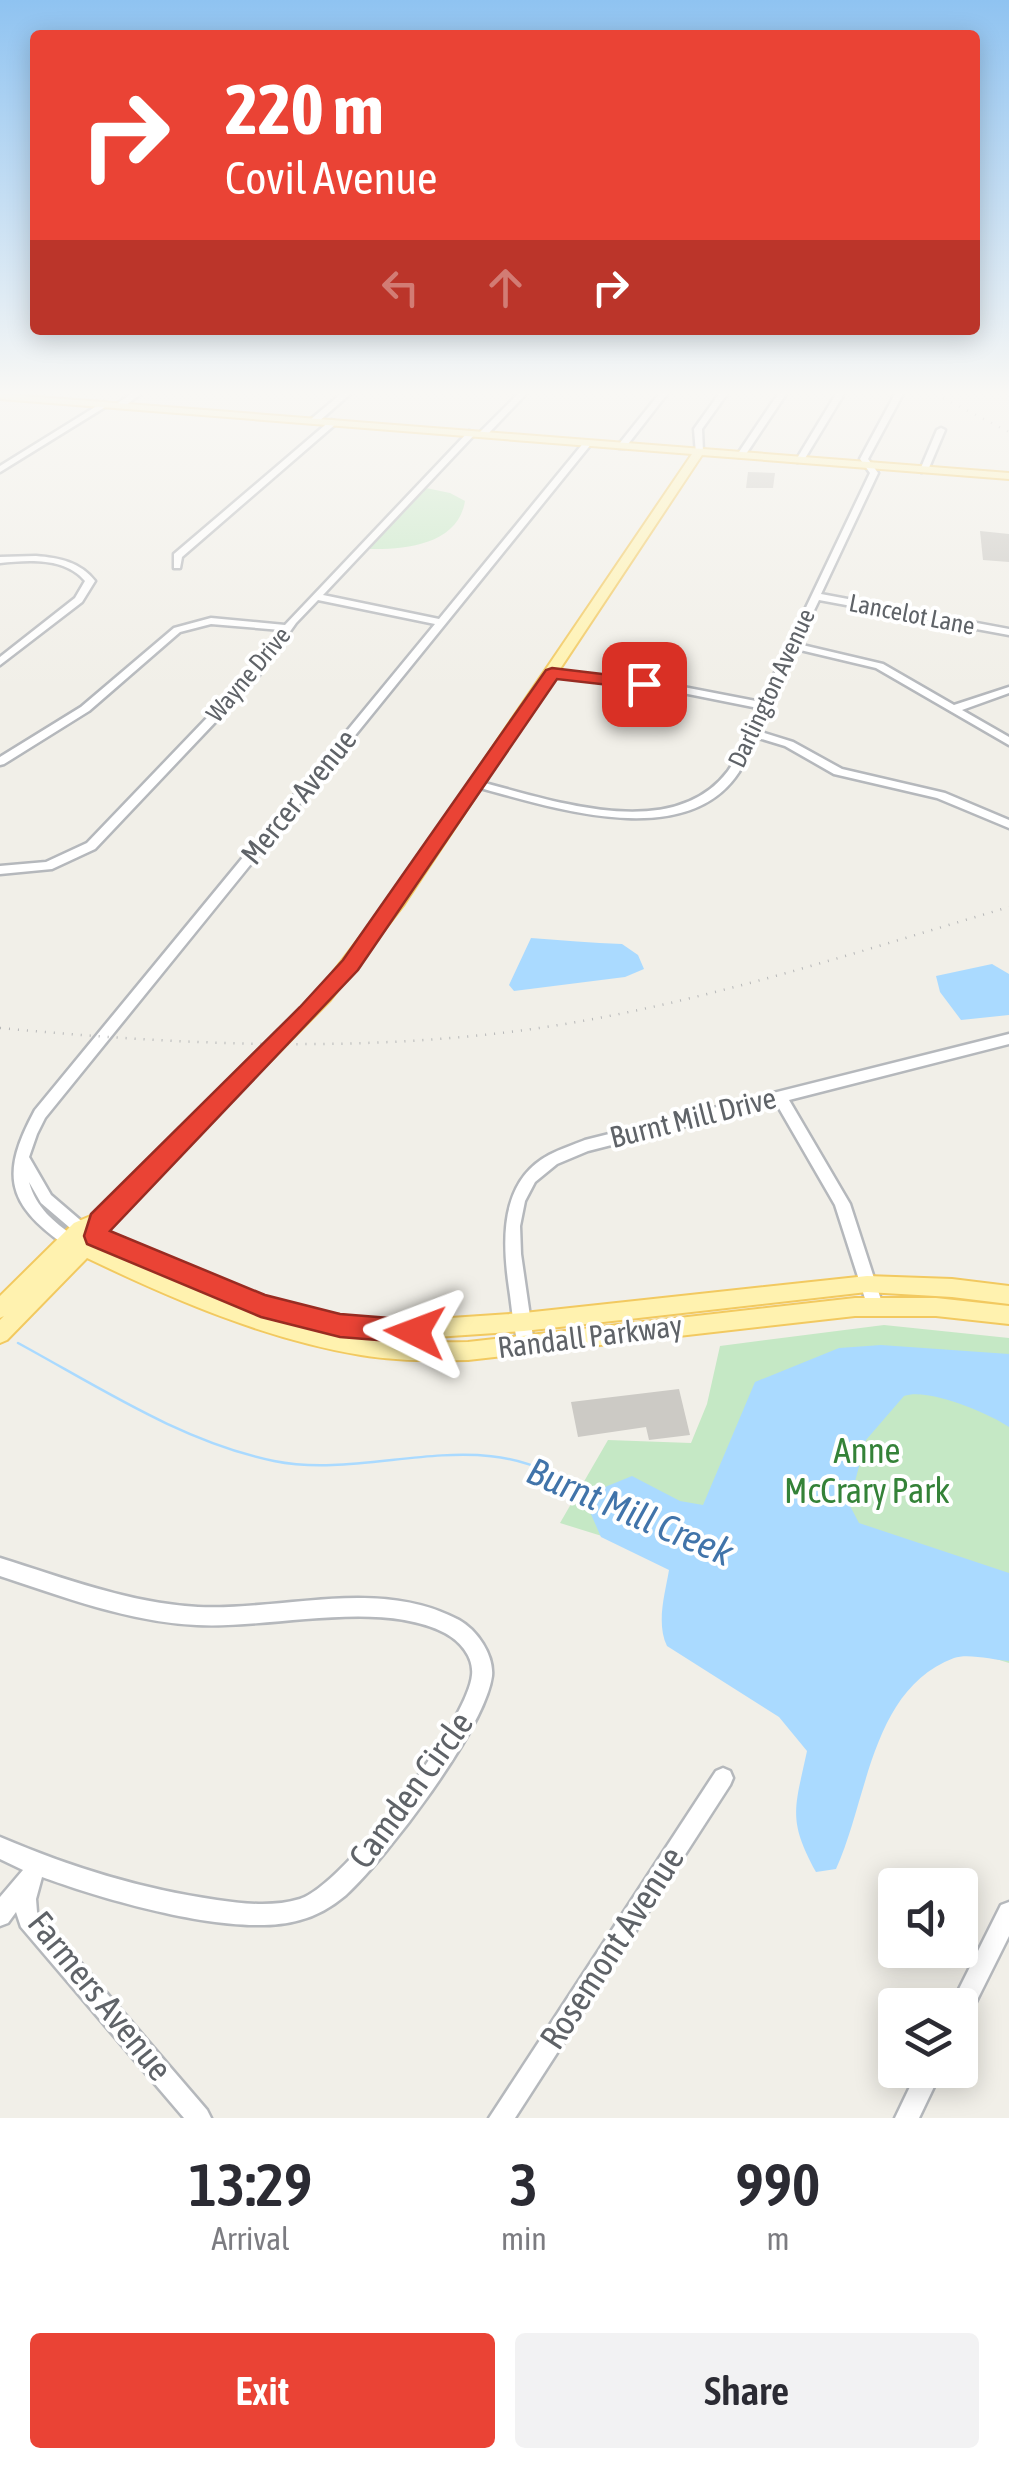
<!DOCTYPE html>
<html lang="en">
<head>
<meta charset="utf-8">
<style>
	body { margin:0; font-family:"Asap Condensed",sans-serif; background:#f2f2f3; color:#2b2b33; height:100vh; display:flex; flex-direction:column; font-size:38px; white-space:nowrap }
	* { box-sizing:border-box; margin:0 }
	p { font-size:32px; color:#7c7c81 }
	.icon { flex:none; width:55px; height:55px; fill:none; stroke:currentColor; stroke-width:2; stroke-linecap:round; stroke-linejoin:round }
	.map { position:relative; height:2118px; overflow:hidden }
	.sheet { display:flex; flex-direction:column; background:#fff; flex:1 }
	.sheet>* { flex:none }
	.banner { position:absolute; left:30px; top:30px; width:950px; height:305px; border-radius:10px; box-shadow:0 5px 25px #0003; background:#ea4335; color:#fff; overflow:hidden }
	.fabs { position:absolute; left:878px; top:1868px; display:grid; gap:20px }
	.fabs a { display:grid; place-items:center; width:100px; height:100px; border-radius:10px; background:#fff; box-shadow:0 5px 25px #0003; font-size:50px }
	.pin { position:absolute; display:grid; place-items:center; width:85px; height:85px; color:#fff; margin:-42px; border-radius:20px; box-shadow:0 5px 15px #0006 }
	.me { position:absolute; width:110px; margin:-55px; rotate:273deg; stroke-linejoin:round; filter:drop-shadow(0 0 8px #0008) }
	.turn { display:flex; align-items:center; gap:35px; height:210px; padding:0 30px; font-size:45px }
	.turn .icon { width:130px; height:130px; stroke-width:2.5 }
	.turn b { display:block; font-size:70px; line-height:85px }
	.lanes { display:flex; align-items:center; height:95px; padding:0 30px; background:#0003; justify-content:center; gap:50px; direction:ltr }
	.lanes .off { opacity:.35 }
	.eta { display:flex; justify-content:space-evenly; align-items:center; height:170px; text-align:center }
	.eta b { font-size:60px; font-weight:600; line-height:70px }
	.button { display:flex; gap:20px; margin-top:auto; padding:20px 30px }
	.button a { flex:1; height:115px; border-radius:10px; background:#ea4335; color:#fff; font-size:40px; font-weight:600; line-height:115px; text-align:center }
	.button a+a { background:#f2f2f3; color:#2b2b33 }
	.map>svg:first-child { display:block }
	.green { fill:#c5e8c5 }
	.water { fill:#aadaff }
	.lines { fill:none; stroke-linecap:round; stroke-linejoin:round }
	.stream { stroke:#aadaff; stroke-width:2.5 }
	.building { fill:#cccac5 }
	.minor-casing { stroke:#b5b8bc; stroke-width:5 }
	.major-casing { stroke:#f2c960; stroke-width:4 }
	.minor { fill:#fff; fill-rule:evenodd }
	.major { fill:#fff2af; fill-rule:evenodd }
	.rail { stroke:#b6b7b8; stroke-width:2.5; stroke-dasharray:1 8; stroke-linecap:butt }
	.route { fill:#ea4335; stroke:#982c22; stroke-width:2.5 }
	.labels { text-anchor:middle; stroke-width:8; stroke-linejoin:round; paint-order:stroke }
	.far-street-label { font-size:25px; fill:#5f6368; stroke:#fff }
	.street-label { font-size:30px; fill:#5f6368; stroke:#fff }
	.near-park-label { font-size:35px; fill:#348238; stroke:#fff }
	.near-street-label { font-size:35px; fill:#5f6368; stroke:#fff }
	.near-water-label { font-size:38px; font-style:italic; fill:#4174aa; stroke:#fff }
</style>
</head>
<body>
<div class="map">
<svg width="1009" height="2118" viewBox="0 0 1009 2118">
	<rect width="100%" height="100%" fill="#f1efe8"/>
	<!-- green -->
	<g class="green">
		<path d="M 426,488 L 450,493 L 465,501 C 458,545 404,550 368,549 Z"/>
		<path d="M 884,1325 L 1009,1338 L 1009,1663 L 560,1523 L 608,1440 L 691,1443 L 707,1404 L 720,1346 Z"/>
	</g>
	<!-- water -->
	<g class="water">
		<path d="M 531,938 C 562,940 592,943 622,944 L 638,955 L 644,969 L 625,977 L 514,991 L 509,985 Z"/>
		<path d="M 992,964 L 1009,974 L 1009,1015 L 961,1020 L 940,992 L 936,976 Z"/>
		<path d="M 881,1345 L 1009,1354 L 1009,1427 C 989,1413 927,1387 904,1396 L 866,1440 L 849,1504 L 859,1523 L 1009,1573 L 1009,1661 C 994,1660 968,1653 954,1658 C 871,1689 868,1799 836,1869 L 816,1872 C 787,1819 795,1808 807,1751 L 779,1717 L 667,1646 C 656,1623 665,1594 669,1570 L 601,1537 L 583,1496 L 632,1476 L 680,1501 L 703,1505 L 755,1382 L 839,1348 Z"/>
	</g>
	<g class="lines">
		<!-- stream -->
		<path class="stream" d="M 18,1343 C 99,1387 182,1442 274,1461 C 376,1482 491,1415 584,1496"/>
	</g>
	<!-- building -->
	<g class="building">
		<path d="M 748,472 L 775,473 L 773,488 L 746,488 Z"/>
		<path d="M 980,531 L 1009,534 L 1009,562 L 983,560 Z"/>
		<path d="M 679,1389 L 690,1435 L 649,1440 L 646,1427 L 578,1437 L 571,1402 Z"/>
	</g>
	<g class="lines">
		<!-- minor casing -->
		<g class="minor-casing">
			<g id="minor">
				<path d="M 131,394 L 140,394 L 124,407 L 118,407 L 118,403 Z"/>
				<path d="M 341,394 L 350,394 L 317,423 L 311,423 L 311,419 Z"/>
				<path d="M 518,394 L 526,394 L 486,436 L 480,436 L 480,432 Z"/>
				<path d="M 659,394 L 667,394 L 625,448 L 619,448 L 619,444 Z"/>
				<path d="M 719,394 L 727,394 L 702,429 L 703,452 L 696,454 L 694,429 Z"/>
				<path d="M 778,394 L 786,394 L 744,457 L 738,457 L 737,455 Z"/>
				<path d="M 836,394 L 844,394 L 804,460 L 797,462 L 796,460 Z"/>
				<path d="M 895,394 L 903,394 L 868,459 L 878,473 L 821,594 L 1009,629 L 1009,635 L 819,600 L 798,644 L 883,664 L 954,705 L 1009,687 L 1009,693 L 962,710 L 1009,737 L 1009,745 L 876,668 L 796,649 L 758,731 L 793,742 L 842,769 L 945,793 L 1009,820 L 1009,828 L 937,798 L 834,774 L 785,746 L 755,737 C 750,748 745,761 739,772 C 686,854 547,806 473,786 L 473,782 L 477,781 C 549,799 672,845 728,771 C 740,754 749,727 758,708 L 673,691 L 552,676 L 547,673 L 552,670 L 673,685 L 761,702 L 870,473 L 860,459 Z"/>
				<path d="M 103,402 L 110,404 L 0,472 L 0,466 Z"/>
				<path d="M 331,420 L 338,422 L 182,557 L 180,568 L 174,568 L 174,554 Z"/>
				<path d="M 941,428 L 945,430 L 928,470 L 921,472 L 920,470 L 937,430 Z"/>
				<path d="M 469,431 L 476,433 L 323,595 L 439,619 L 585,441 L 592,443 L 45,1118 L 37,1134 L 29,1157 L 51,1195 L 86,1225 L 89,1229 L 86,1233 L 81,1235 L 76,1233 L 41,1203 L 29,1182 C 36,1208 54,1222 75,1237 L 78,1241 L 75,1245 L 70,1247 L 65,1245 C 5,1203 1,1173 35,1110 L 435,624 L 318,600 L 296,623 L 257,678 L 95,849 L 52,869 L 0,874 L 0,866 L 46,862 L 87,843 L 249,674 L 281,630 L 211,624 L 180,632 L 89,711 L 4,764 L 0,765 L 0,757 L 81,707 L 174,628 L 211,618 L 285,625 Z"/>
				<path d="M 36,556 C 60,558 80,562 95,581 L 82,602 L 0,665 L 0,657 L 75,598 L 85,581 C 65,557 28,560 0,563 L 0,557 Z"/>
				<path d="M 1009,1034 L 1009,1044 L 789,1100 L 850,1204 L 883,1306 L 881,1311 L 875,1313 L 869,1311 L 835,1205 L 776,1103 L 588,1151 L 557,1164 L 535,1182 L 525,1201 L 520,1226 L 521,1254 L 534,1344 L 532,1349 L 526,1351 L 520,1349 C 513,1330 512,1307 509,1288 C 502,1240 500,1181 549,1155 C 560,1149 573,1145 585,1140 Z"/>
				<path d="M 0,1558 C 64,1578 129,1603 198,1607 C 283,1611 379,1577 459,1620 C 477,1630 494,1655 492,1676 C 485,1729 386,1858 346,1895 C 333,1906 316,1916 300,1920 C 236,1939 105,1900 42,1877 L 36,1899 L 37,1912 L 207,2110 L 211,2118 L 184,2118 L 21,1927 L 16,1912 L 8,1923 L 0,1926 L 0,1897 L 23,1870 L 0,1859 L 0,1837 C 70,1867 141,1889 217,1900 C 244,1904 274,1907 300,1899 C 344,1885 468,1721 472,1675 C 474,1657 460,1641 445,1633 C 379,1599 271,1629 197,1625 C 129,1622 64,1597 0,1576 Z"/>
				<path d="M 723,1768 L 730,1771 L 733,1778 L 730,1785 L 515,2118 L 489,2118 L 716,1771 Z"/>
				<path d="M 1009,1902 L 1009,1936 L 968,2018 L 960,2021 L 960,2005 L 951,2005 L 1001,1905 Z"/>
				<path d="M 918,2070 L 942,2070 L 919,2118 L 895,2118 Z"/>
			</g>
		</g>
		<!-- major casing -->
		<g class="major-casing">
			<path id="major" d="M 0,394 L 1009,473 L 1009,479 L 702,455 L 404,904 L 330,1000 L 107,1227 L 101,1229 L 264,1298 L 312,1311 L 391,1322 L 524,1313 L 867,1276 L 952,1279 L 1009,1286 L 1009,1304 L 952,1297 L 867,1292 L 524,1331 L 391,1340 L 334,1332 C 379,1341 422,1343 468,1342 L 855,1298 L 936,1298 L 1009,1306 L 1009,1324 L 936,1316 L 855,1316 L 468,1360 C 432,1361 396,1361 361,1355 C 265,1339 175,1300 87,1258 L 7,1340 L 0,1343 L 0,1320 L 4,1316 L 0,1318 L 0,1296 L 74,1223 L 93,1215 L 318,992 L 392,896 L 692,454 L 0,399 ZM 99,1246 L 99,1245 L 234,1304 Z"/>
		</g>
		<!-- minor -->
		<use href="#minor" class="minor"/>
		<!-- major -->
		<use href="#major" class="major"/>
		<!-- rail -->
		<g class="rail">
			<path d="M 935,394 L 1009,432"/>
			<path d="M 0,1028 C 182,1045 365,1054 546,1027 C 704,1003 856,952 1009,907"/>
		</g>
	</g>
	<!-- sky -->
	<linearGradient id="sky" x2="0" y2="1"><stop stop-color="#8fc3f1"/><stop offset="0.57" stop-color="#f9f8f5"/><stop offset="1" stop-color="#f9f8f5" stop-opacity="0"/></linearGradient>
	<rect width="1009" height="690" fill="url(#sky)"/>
	<!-- route -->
	<path class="route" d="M 552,668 L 644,679 L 652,684 L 644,689 L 557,679 L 358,970 L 110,1231 L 265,1295 L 340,1314 L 415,1320 L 424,1323 L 428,1332 L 424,1340 L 415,1343 L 340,1337 L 261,1317 L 87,1244 L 84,1236 L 91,1214 L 300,1007 L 343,960 L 546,670 Z"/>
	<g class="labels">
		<!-- far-street labels -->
		<g class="far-street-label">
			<text transform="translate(912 614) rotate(11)" y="9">Lancelot Lane</text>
			<text transform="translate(248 674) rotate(-50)" y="9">Wayne Drive</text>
			<text transform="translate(771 688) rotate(-65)" y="9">Darlington Avenue</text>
		</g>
		<!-- street labels -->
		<g class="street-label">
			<text transform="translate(299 797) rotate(-51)" y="10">Mercer Avenue</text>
			<text transform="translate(693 1118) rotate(-14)" y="10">Burnt Mill Drive</text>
			<text transform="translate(590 1337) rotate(-7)" y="10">Randall Parkway</text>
		</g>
		<!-- near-park labels -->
		<g class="near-park-label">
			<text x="867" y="1463">Anne<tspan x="867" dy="40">McCrary Park</tspan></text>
		</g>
		<!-- near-street labels -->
		<g class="near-street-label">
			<text transform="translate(411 1790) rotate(-54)" y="12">Camden Circle</text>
			<text transform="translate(612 1948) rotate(-57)" y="12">Rosemont Avenue</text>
			<text transform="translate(100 1996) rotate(51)" y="12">Farmers Avenue</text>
		</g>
		<!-- near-water labels -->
		<g class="near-water-label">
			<text transform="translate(630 1512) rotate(23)" y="13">Burnt Mill Creek</text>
		</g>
	</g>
</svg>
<div class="fabs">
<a><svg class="icon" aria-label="sound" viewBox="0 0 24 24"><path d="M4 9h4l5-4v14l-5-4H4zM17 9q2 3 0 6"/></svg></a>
<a><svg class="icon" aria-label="layers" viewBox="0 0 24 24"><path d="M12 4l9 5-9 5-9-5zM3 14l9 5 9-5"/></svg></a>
</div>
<div class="pin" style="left:644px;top:684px;background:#d93025"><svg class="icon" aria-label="arrive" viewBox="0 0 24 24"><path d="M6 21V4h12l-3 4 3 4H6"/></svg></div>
<svg class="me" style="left:415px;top:1332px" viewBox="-20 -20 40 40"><path d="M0-17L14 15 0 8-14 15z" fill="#ea4335" stroke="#fff" stroke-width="4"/></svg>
<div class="banner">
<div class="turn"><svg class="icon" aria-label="right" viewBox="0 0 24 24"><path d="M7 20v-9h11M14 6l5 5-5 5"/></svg><div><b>220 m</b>Covil Avenue</div></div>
<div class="lanes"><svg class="icon off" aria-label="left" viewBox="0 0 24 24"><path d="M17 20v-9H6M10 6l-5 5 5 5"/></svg><svg class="icon off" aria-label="ahead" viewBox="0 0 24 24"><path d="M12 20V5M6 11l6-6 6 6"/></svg><svg class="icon" aria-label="right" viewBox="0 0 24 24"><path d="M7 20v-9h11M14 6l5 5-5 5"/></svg></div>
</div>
</div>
<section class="sheet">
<div class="eta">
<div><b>13:29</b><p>Arrival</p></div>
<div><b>3</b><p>min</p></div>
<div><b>990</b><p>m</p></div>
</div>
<div class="button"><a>Exit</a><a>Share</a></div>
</section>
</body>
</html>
